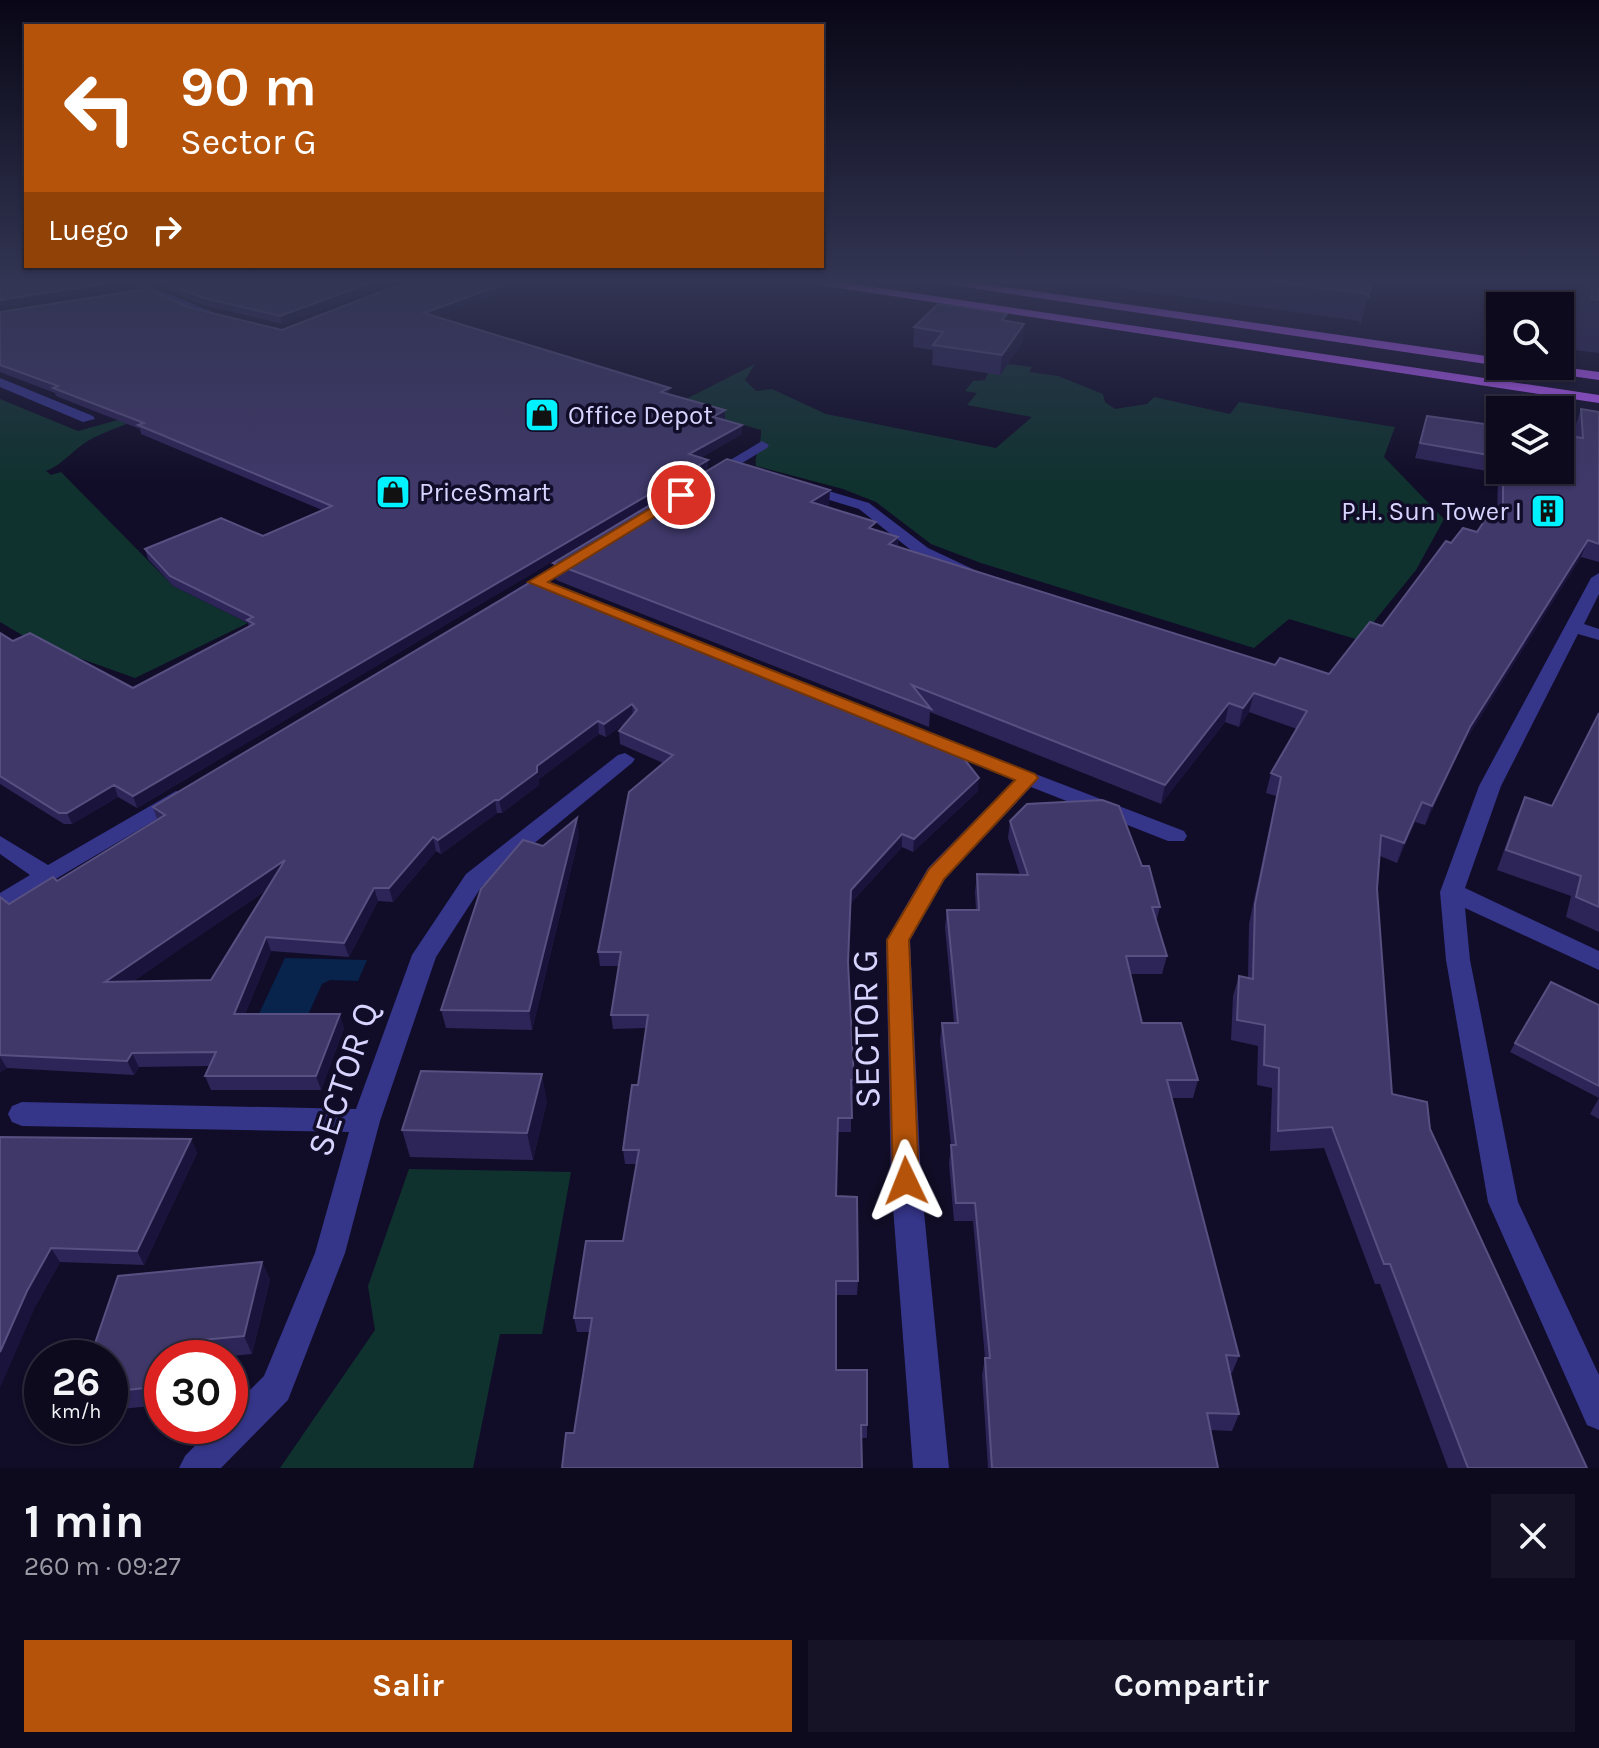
<!DOCTYPE html>
<html lang="es">
<head>
<meta charset="utf-8">
<style>
	body { margin:0; font-family:Karla,sans-serif; background:#161327; color:#f1f3f6; height:100vh; display:flex; flex-direction:column; font-size:30px; white-space:nowrap }
	* { box-sizing:border-box; margin:0 }
	p { font-size:26px; color:#9a9aa4 }
	.icon { flex:none; width:44px; height:44px; fill:none; stroke:currentColor; stroke-width:2; stroke-linecap:round; stroke-linejoin:round }
	.map { position:relative; height:1468px; overflow:hidden }
	.drawer { display:flex; flex-direction:column; background:#0d0a1e; flex:1 }
	.drawer>* { flex:none }
	.hud { position:absolute; left:24px; top:24px; width:800px; height:244px; border-radius:0px; box-shadow:0 2px 6px #0004,0 0 0 2px #2d2b3c; background:#b45309; color:#fff; overflow:hidden }
	.controls { position:absolute; left:1486px; top:292px; display:grid; gap:16px }
	.controls a { display:grid; place-items:center; width:88px; height:88px; border-radius:0px; background:#0d0a1e; box-shadow:0 2px 6px #0004,0 0 0 2px #2d2b3c; font-size:40px }
	.speed { position:absolute; left:24px; top:1340px; display:flex; gap:16px; font-size:40px; font-weight:700; text-align:center }
	.speed>* { display:grid; place-content:center; width:104px; height:104px; border-radius:50%; background:#0d0a1e; box-shadow:0 2px 6px #0004,0 0 0 2px #2d2b3c; line-height:1 }
	.speed small { font-size:20px; font-weight:400 }
	.speed .limit { border:12px solid #d22; background:#fff; color:#111 }
	.pin { position:absolute; display:grid; place-items:center; width:68px; height:68px; color:#fff; margin:-34px; border:4px solid #fff; border-radius:50%; box-shadow:0 2px 8px #0007 }
	.me { position:absolute; width:88px; margin:-44px; rotate:358deg; stroke-linejoin:round; filter:drop-shadow(0 0 6px #0008) }
	.turn { display:flex; align-items:center; gap:28px; height:168px; padding:0 24px; font-size:36px }
	.turn .icon { width:104px; height:104px; stroke-width:2.5 }
	.turn b { display:block; font-size:56px; line-height:68px }
	.then { display:flex; align-items:center; height:76px; padding:0 24px; background:#0003; gap:16px; font-size:30px }
	.round { display:grid; place-items:center; flex:none; width:84px; height:84px; border-radius:0px; background:#161327 }
	.summary { display:flex; align-items:center; justify-content:space-between; height:136px; padding:0 24px }
	h1 { font-size:48px; font-weight:700; line-height:60px }
	.cta { display:flex; gap:16px; margin-top:auto; padding:16px 24px }
	.cta a { flex:1; height:92px; border-radius:0px; background:#b45309; color:#fff; font-size:32px; font-weight:700; line-height:92px; text-align:center }
	.cta a+a { background:#161327; color:#f1f3f6 }
	.map>svg:first-child { display:block }
	.green { fill:#10322f }
	.water { fill:#08244c }
	.lines { fill:none; stroke-linecap:round; stroke-linejoin:round }
	.minor { fill:#35358a; fill-rule:evenodd }
	.major { fill:#ba5bff; fill-rule:evenodd }
	.wall { fill:#2d2557; fill-rule:evenodd }
	.shaded-wall { fill:#1a143c }
	.building { fill:#3f3869; stroke:#575080; stroke-width:2; fill-rule:evenodd }
	.route { fill:#b45309; stroke:#753606; stroke-width:2 }
	.labels { text-anchor:middle; stroke-width:7; stroke-linejoin:round; paint-order:stroke }
	.far-poi-label { font-size:26px; fill:#d7d4ff; stroke:#110d28; text-anchor:start }
	.near-street-label { font-size:36px; fill:#d7d4ff; stroke:#110d28 }
</style>
</head>
<body>
<div class="map">
<svg width="1599" height="1468" viewBox="0 0 1599 1468">
	<rect width="100%" height="100%" fill="#110d28"/>
	<!-- green -->
	<g class="green">
		<path d="M 755,364 L 745,380 L 756,391 L 772,389 L 826,414 L 996,448 L 1032,417 L 967,405 L 977,393 L 965,391 L 973,381 L 985,380 L 988,373 L 1000,375 L 1007,364 L 1032,367 L 1029,372 L 1058,376 L 1103,394 L 1105,402 L 1115,409 L 1147,404 L 1154,397 L 1230,414 L 1239,402 L 1395,427 L 1384,457 L 1444,519 L 1416,570 L 1359,640 L 1289,619 L 1254,648 L 981,563 L 931,544 L 876,502 L 843,489 L 756,466 C 754,454 762,444 761,430 L 674,405 Z"/>
		<path d="M 208,395 C 169,410 128,421 91,439 C 74,448 63,465 46,471 L 51,475 L 61,472 L 173,586 L 248,623 L 135,678 L 34,642 L 0,622 L 0,399 L 78,431 Z"/>
		<path d="M 409,1169 L 571,1172 L 542,1334 L 500,1334 L 473,1468 L 280,1468 L 375,1330 L 368,1286 Z"/>
	</g>
	<!-- water -->
	<path class="water" d="M 285,958 L 367,960 L 358,981 L 330,980 L 322,984 L 306,1019 L 257,1018 Z"/>
	<g class="lines">
		<!-- minor -->
		<g class="minor">
			<path d="M 120,279 L 134,279 L 219,315 L 209,317 Z"/>
			<path d="M 0,378 L 93,416 L 95,419 L 83,422 L 0,387 Z"/>
			<path d="M 762,441 L 769,445 L 767,448 L 719,477 L 714,478 L 707,474 Z"/>
			<path d="M 805,484 L 869,503 L 928,548 L 979,572 L 971,577 L 965,576 L 916,554 L 859,509 L 800,491 L 798,488 Z"/>
			<path d="M 577,552 L 583,554 L 583,560 L 522,599 L 510,599 L 507,595 Z"/>
			<path d="M 1599,573 L 1599,594 L 1584,624 L 1599,629 L 1599,640 L 1578,634 L 1501,786 L 1465,888 L 1599,951 L 1599,970 L 1465,908 L 1470,960 L 1518,1202 L 1599,1375 L 1599,1430 L 1587,1425 L 1488,1202 L 1446,960 L 1440,892 L 1479,786 L 1591,578 Z"/>
			<path d="M 934,735 L 1184,831 L 1187,836 L 1184,841 L 1168,841 L 1031,787 L 945,879 L 910,940 L 921,1181 L 949,1468 L 913,1468 L 891,1181 L 886,940 L 928,868 L 1014,780 L 927,745 L 924,741 Z"/>
			<path d="M 625,753 L 635,759 L 632,763 L 482,886 L 436,957 L 380,1121 L 345,1253 L 288,1400 L 221,1468 L 179,1468 L 185,1456 L 214,1426 L 230,1426 L 230,1410 L 264,1376 L 315,1253 L 349,1132 L 22,1126 L 12,1122 L 8,1114 L 12,1106 L 22,1102 L 356,1109 L 412,955 L 466,874 L 618,755 Z"/>
			<path d="M 176,791 L 184,793 L 187,798 L 184,803 L 0,912 L 0,893 L 30,875 L 0,854 L 0,836 L 48,865 Z"/>
		</g>
		<!-- major -->
		<g class="major">
			<path d="M 794,279 L 820,279 L 1599,395 L 1599,403 L 799,282 Z"/>
			<path d="M 924,279 L 951,279 L 1500,358 L 1500,366 L 929,282 Z"/>
			<path d="M 1523,366 L 1555,366 L 1599,372 L 1599,380 L 1529,370 Z"/>
		</g>
	</g>
	<!-- wall -->
	<g class="wall">
		<path d="M 141,279 L 404,279 L 282,324 L 203,305 Z"/>
		<path d="M 1102,279 L 1372,279 L 1360,326 L 1359,321 L 1106,286 Z"/>
		<path d="M 1581,279 L 1599,279 L 1599,353 L 1574,350 L 1572,306 Z"/>
		<path d="M 508,290 L 436,317 L 670,395 L 725,410 L 725,419 L 742,434 L 700,458 L 708,460 L 708,469 L 137,808 L 118,797 L 72,824 L 64,824 L 0,784 L 0,633 L 13,641 L 133,688 L 249,627 L 248,623 L 173,586 L 148,559 L 145,549 L 263,536 L 322,510 L 141,434 L 140,429 L 56,396 L 55,393 L 0,372 L 0,312 L 191,308 L 282,330 Z"/>
		<path d="M 1007,321 L 1024,324 L 1022,343 L 1000,375 L 932,365 L 933,350 L 913,347 L 914,327 Z"/>
		<path d="M 1581,409 L 1599,412 L 1599,562 L 1581,557 L 1462,746 L 1425,825 L 1415,822 L 1397,863 L 1380,856 L 1377,889 L 1392,1094 L 1430,1129 L 1587,1468 L 1448,1468 L 1380,1284 L 1375,1284 L 1324,1148 L 1270,1151 L 1272,1088 L 1257,1085 L 1258,1046 L 1231,1040 L 1233,996 L 1239,976 L 1248,978 L 1249,924 L 1276,796 L 1266,793 L 1271,773 L 1297,729 L 1249,712 L 1239,727 L 1225,722 L 1161,804 L 930,712 L 929,727 L 556,580 L 553,563 L 829,506 L 827,507 L 876,530 L 898,537 L 898,546 L 1275,665 L 1329,674 L 1382,626 L 1451,543 L 1477,532 L 1497,520 L 1498,473 L 1415,458 L 1427,416 L 1500,426 L 1500,470 L 1560,470 L 1576,437 L 1576,424 Z"/>
		<path d="M 536,579 L 978,791 L 913,852 L 902,847 L 850,904 L 848,962 L 854,1080 L 853,1094 L 851,1094 L 851,1132 L 837,1132 L 836,1196 L 858,1281 L 857,1295 L 836,1295 L 836,1370 L 867,1425 L 867,1438 L 574,1433 L 590,1332 L 577,1332 L 574,1318 L 623,1241 L 637,1164 L 625,1164 L 623,1150 L 638,1085 L 646,1028 L 613,1029 L 611,1015 L 619,966 L 600,966 L 598,952 L 663,763 L 620,744 L 619,731 L 626,722 L 606,737 L 599,734 L 539,779 L 539,785 L 502,813 L 497,813 L 441,854 L 436,851 L 393,902 L 378,901 L 349,957 L 271,951 L 245,1014 L 344,1028 L 321,1090 L 211,1090 L 205,1076 L 209,1066 L 139,1067 L 134,1075 L 7,1068 L 0,1072 L 0,897 L 9,904 L 57,881 L 157,819 L 153,807 ZM 268,889 L 211,980 L 132,982 L 190,942 Z"/>
		<path d="M 1599,713 L 1599,932 L 1566,917 L 1571,896 L 1497,870 L 1516,817 L 1525,797 L 1552,806 Z"/>
		<path d="M 1010,821 L 1142,866 L 1160,907 L 1156,922 L 1167,956 L 1162,974 L 1130,974 L 1142,1023 L 1198,1080 L 1193,1098 L 1171,1098 L 1239,1356 L 1232,1373 L 1230,1373 L 1239,1414 L 1232,1431 L 1210,1430 L 1218,1468 L 988,1468 L 982,1375 L 985,1358 L 973,1221 L 954,1221 L 949,1163 L 951,1145 L 940,1041 L 942,1023 L 954,1023 L 945,927 L 947,910 L 976,910 L 975,892 L 977,874 L 1020,875 L 1008,838 Z"/>
		<path d="M 579,836 L 532,1030 L 446,1028 L 441,1010 Z"/>
		<path d="M 1599,1005 L 1599,1119 L 1590,1114 L 1599,1098 L 1510,1052 L 1515,1043 Z"/>
		<path d="M 547,1101 L 533,1160 L 410,1157 L 402,1130 Z"/>
		<path d="M 0,1137 L 191,1139 L 197,1153 L 144,1265 L 60,1262 L 36,1305 Z"/>
		<path d="M 262,1262 L 270,1280 L 252,1354 L 212,1358 L 162,1358 L 162,1405 L 110,1410 L 110,1358 Z"/>
	</g>
	<!-- shaded-wall -->
	<g class="shaded-wall">
		<path d="M 381,279 L 404,279 L 282,324 L 280,316 Z"/>
		<path d="M 127,280 L 129,287 L 0,308 L 0,300 Z"/>
		<path d="M 507,283 L 508,290 L 425,321 L 424,313 Z"/>
		<path d="M 1024,324 L 1022,343 L 1000,375 L 1002,355 Z"/>
		<path d="M 670,388 L 670,397 L 661,392 Z"/>
		<path d="M 725,410 L 725,419 L 713,417 Z"/>
		<path d="M 742,425 L 742,434 L 689,464 L 689,454 Z"/>
		<path d="M 708,460 L 708,469 L 137,808 L 133,796 Z"/>
		<path d="M 830,490 L 829,506 L 811,519 L 811,502 Z"/>
		<path d="M 898,537 L 897,554 L 889,544 Z"/>
		<path d="M 1588,540 L 1581,557 L 1462,746 L 1425,825 L 1432,806 L 1470,727 Z"/>
		<path d="M 1254,693 L 1249,712 L 1239,727 L 1243,708 Z"/>
		<path d="M 1229,703 L 1225,722 L 1161,804 L 1165,785 Z"/>
		<path d="M 632,704 L 633,717 L 606,737 L 604,724 Z"/>
		<path d="M 598,721 L 599,734 L 539,779 L 539,785 L 502,813 L 499,800 L 537,766 Z"/>
		<path d="M 979,778 L 978,791 L 913,852 L 914,839 Z"/>
		<path d="M 114,785 L 118,797 L 72,824 L 67,813 Z"/>
		<path d="M 495,800 L 497,813 L 441,854 L 438,840 Z"/>
		<path d="M 1422,802 L 1415,822 L 1397,863 L 1404,843 Z"/>
		<path d="M 577,818 L 579,836 L 532,1030 L 529,1011 Z"/>
		<path d="M 902,834 L 902,847 L 850,904 L 851,890 Z"/>
		<path d="M 433,837 L 436,851 L 393,902 L 389,888 Z"/>
		<path d="M 285,860 L 290,874 L 111,996 L 105,982 Z"/>
		<path d="M 374,888 L 378,901 L 349,957 L 344,943 Z"/>
		<path d="M 266,937 L 271,951 L 239,1028 L 234,1014 Z"/>
		<path d="M 340,1014 L 344,1028 L 321,1090 L 316,1076 Z"/>
		<path d="M 132,1053 L 139,1067 L 134,1075 L 127,1061 Z"/>
		<path d="M 0,1057 L 7,1068 L 0,1072 Z"/>
		<path d="M 542,1074 L 547,1101 L 533,1160 L 527,1133 Z"/>
		<path d="M 191,1139 L 197,1153 L 144,1265 L 137,1251 Z"/>
		<path d="M 51,1248 L 60,1262 L 36,1305 L 0,1388 L 0,1352 L 27,1291 Z"/>
		<path d="M 262,1262 L 270,1280 L 252,1354 L 244,1336 Z"/>
		<path d="M 202,1340 L 212,1358 L 197,1358 Z"/>
	</g>
	<!-- building -->
	<g class="building">
		<path d="M 0,279 L 125,279 L 127,280 L 0,300 Z"/>
		<path d="M 157,279 L 381,279 L 280,316 L 201,297 Z"/>
		<path d="M 414,279 L 496,279 L 507,283 L 424,313 L 670,388 L 661,392 L 725,410 L 713,417 L 742,425 L 689,454 L 708,460 L 133,796 L 114,785 L 67,813 L 59,813 L 0,776 L 0,633 L 13,641 L 30,633 L 133,688 L 254,624 L 247,620 L 253,617 L 170,576 L 145,549 L 221,518 L 263,536 L 332,506 L 138,425 L 144,423 L 53,388 L 58,386 L 0,365 L 0,312 L 146,289 L 191,308 L 282,330 Z"/>
		<path d="M 1254,279 L 1372,279 L 1368,298 L 1367,294 Z"/>
		<path d="M 1591,279 L 1599,279 L 1599,300 L 1592,299 Z"/>
		<path d="M 938,304 L 1007,314 L 1002,320 L 1024,324 L 1002,355 L 933,345 L 943,332 L 914,327 Z"/>
		<path d="M 1581,409 L 1599,412 L 1599,544 L 1588,540 L 1470,727 L 1432,806 L 1422,802 L 1404,843 L 1381,835 L 1377,889 L 1392,1094 L 1427,1102 L 1430,1129 L 1587,1468 L 1468,1468 L 1390,1264 L 1384,1264 L 1332,1127 L 1278,1131 L 1279,1068 L 1264,1065 L 1265,1025 L 1237,1020 L 1239,976 L 1253,979 L 1255,904 L 1281,777 L 1271,773 L 1307,711 L 1254,693 L 1243,708 L 1229,703 L 1165,785 L 912,685 L 931,709 L 553,563 L 727,459 L 830,490 L 811,502 L 876,522 L 869,528 L 898,537 L 889,544 L 1275,665 L 1280,658 L 1329,674 L 1370,622 L 1382,626 L 1446,541 L 1451,543 L 1463,528 L 1477,532 L 1487,517 L 1503,522 L 1503,470 L 1560,470 L 1560,435 L 1583,438 Z"/>
		<path d="M 1427,416 L 1500,426 L 1500,457 L 1420,443 Z"/>
		<path d="M 536,579 L 954,746 L 979,778 L 914,839 L 902,834 L 851,890 L 848,962 L 854,1080 L 851,1080 L 852,1118 L 838,1118 L 836,1196 L 857,1197 L 858,1281 L 836,1281 L 836,1370 L 867,1370 L 867,1425 L 861,1425 L 862,1468 L 562,1468 L 566,1433 L 574,1433 L 592,1318 L 574,1318 L 586,1241 L 623,1241 L 639,1150 L 623,1150 L 632,1085 L 638,1085 L 648,1015 L 611,1015 L 621,952 L 598,952 L 629,792 L 673,755 L 619,731 L 637,710 L 632,704 L 604,724 L 598,721 L 537,766 L 537,772 L 499,800 L 495,800 L 438,840 L 433,837 L 389,888 L 374,888 L 344,943 L 266,937 L 234,1014 L 340,1014 L 316,1076 L 205,1076 L 216,1052 L 132,1053 L 127,1061 L 0,1055 L 0,897 L 9,904 L 53,877 L 57,881 L 165,815 L 153,807 ZM 285,860 L 211,980 L 105,982 Z"/>
		<path d="M 1599,713 L 1599,907 L 1576,897 L 1581,876 L 1506,850 L 1525,797 L 1552,806 Z"/>
		<path d="M 1102,800 L 1119,806 L 1142,866 L 1149,866 L 1160,907 L 1152,907 L 1167,956 L 1126,956 L 1142,1023 L 1181,1023 L 1198,1080 L 1167,1080 L 1239,1356 L 1226,1355 L 1239,1414 L 1207,1413 L 1218,1468 L 992,1468 L 985,1358 L 990,1358 L 975,1203 L 956,1203 L 951,1145 L 956,1145 L 942,1023 L 958,1023 L 947,910 L 979,910 L 977,874 L 1028,875 L 1010,821 L 1027,804 Z"/>
		<path d="M 577,818 L 529,1011 L 441,1010 L 481,889 L 523,840 L 543,846 Z"/>
		<path d="M 1551,982 L 1599,1005 L 1599,1086 L 1515,1043 Z"/>
		<path d="M 421,1071 L 542,1074 L 527,1133 L 402,1130 Z"/>
		<path d="M 0,1137 L 191,1139 L 137,1251 L 51,1248 L 27,1291 L 0,1352 Z"/>
		<path d="M 262,1262 L 244,1336 L 202,1340 L 197,1358 L 162,1358 L 162,1386 L 110,1392 L 110,1358 L 90,1358 L 118,1276 Z"/>
	</g>
	<!-- sky -->
	<linearGradient id="sky" x2="0" y2="1"><stop stop-color="#090716"/><stop offset="0.58" stop-color="#323553"/><stop offset="1" stop-color="#323553" stop-opacity="0"/></linearGradient>
	<rect width="1599" height="484" fill="url(#sky)"/>
	<!-- route -->
	<path class="route" d="M 681,490 L 687,495 L 685,498 L 548,582 L 1035,774 L 1038,778 L 944,879 L 909,940 L 919,1181 L 916,1189 L 906,1193 L 897,1189 L 893,1181 L 887,940 L 929,869 L 1015,780 L 528,582 Z"/>
	<!-- icons -->
	<defs>
		<g id="shop-square" transform="scale(1.8)"><rect x="-9" y="-9" width="18" height="18" rx="4" fill="#00f1ff" stroke="#110d28"/><path d="M-5-2.5h2.3a2.7 3.5 0 0 1 5.4 0H5L5.5 6h-11ZM-1.5-2.5h3a1.5 2.3 0 0 0-3 0Z" fill="#111"/></g>
		<g id="building-square" transform="scale(1.8)"><rect x="-9" y="-9" width="18" height="18" rx="4" fill="#00f1ff" stroke="#110d28"/><path d="M-4-6H4V6H1V3H-1V6H-4ZM-2.5-4.3h1.7v1.8h-1.7ZM.8-4.3h1.7v1.8H.8ZM-2.5-1h1.7V.8h-1.7ZM.8-1h1.7V.8H.8Z" fill="#111"/></g>
	</defs>
	<g fill-rule="evenodd">
		<use href="#shop-square" x="542" y="415"/>
		<use href="#shop-square" x="393" y="492"/>
		<use href="#building-square" x="1548" y="511"/>
	</g>
	<g class="labels">
		<!-- far-poi labels -->
		<g class="far-poi-label">
			<text x="568" y="424">Office Depot</text>
			<text x="419" y="501">PriceSmart</text>
			<text x="1522" y="520" text-anchor="end">P.H. Sun Tower I</text>
		</g>
		<!-- near-street labels -->
		<g class="near-street-label">
			<text transform="translate(865 1029) rotate(-91)" y="13">SECTOR G</text>
			<text transform="translate(342 1079) rotate(-72)" y="13">SECTOR Q</text>
		</g>
	</g>
</svg>
<div class="controls">
<a><svg class="icon" aria-label="search" viewBox="0 0 24 24"><circle cx="10" cy="10" r="6"/><path d="M15 15l6 6"/></svg></a>
<a><svg class="icon" aria-label="layers" viewBox="0 0 24 24"><path d="M12 4l9 5-9 5-9-5zM3 14l9 5 9-5"/></svg></a>
</div>
<div class="speed"><div>26<small>km/h</small></div><div class="limit">30</div></div>
<div class="pin" style="left:681px;top:495px;background:#d93025"><svg class="icon" aria-label="arrive" viewBox="0 0 24 24"><path d="M6 21V4h12l-3 4 3 4H6"/></svg></div>
<svg class="me" style="left:906px;top:1181px" viewBox="-20 -20 40 40"><path d="M0-17L14 15 0 8-14 15z" fill="#b45309" stroke="#fff" stroke-width="4"/></svg>
<div class="hud">
<div class="turn"><svg class="icon" aria-label="left" viewBox="0 0 24 24"><path d="M17 20v-9H6M10 6l-5 5 5 5"/></svg><div><b>90 m</b>Sector G</div></div>
<div class="then">Luego<svg class="icon" aria-label="right" viewBox="0 0 24 24"><path d="M7 20v-9h11M14 6l5 5-5 5"/></svg></div>
</div>
</div>
<section class="drawer">
<div class="summary"><div><h1>1 min</h1><p>260 m · 09:27</p></div><a class="round"><svg class="icon" aria-label="close" viewBox="0 0 24 24"><path d="M6 6l12 12M18 6L6 18"/></svg></a></div>
<div class="cta"><a>Salir</a><a>Compartir</a></div>
</section>
</body>
</html>
